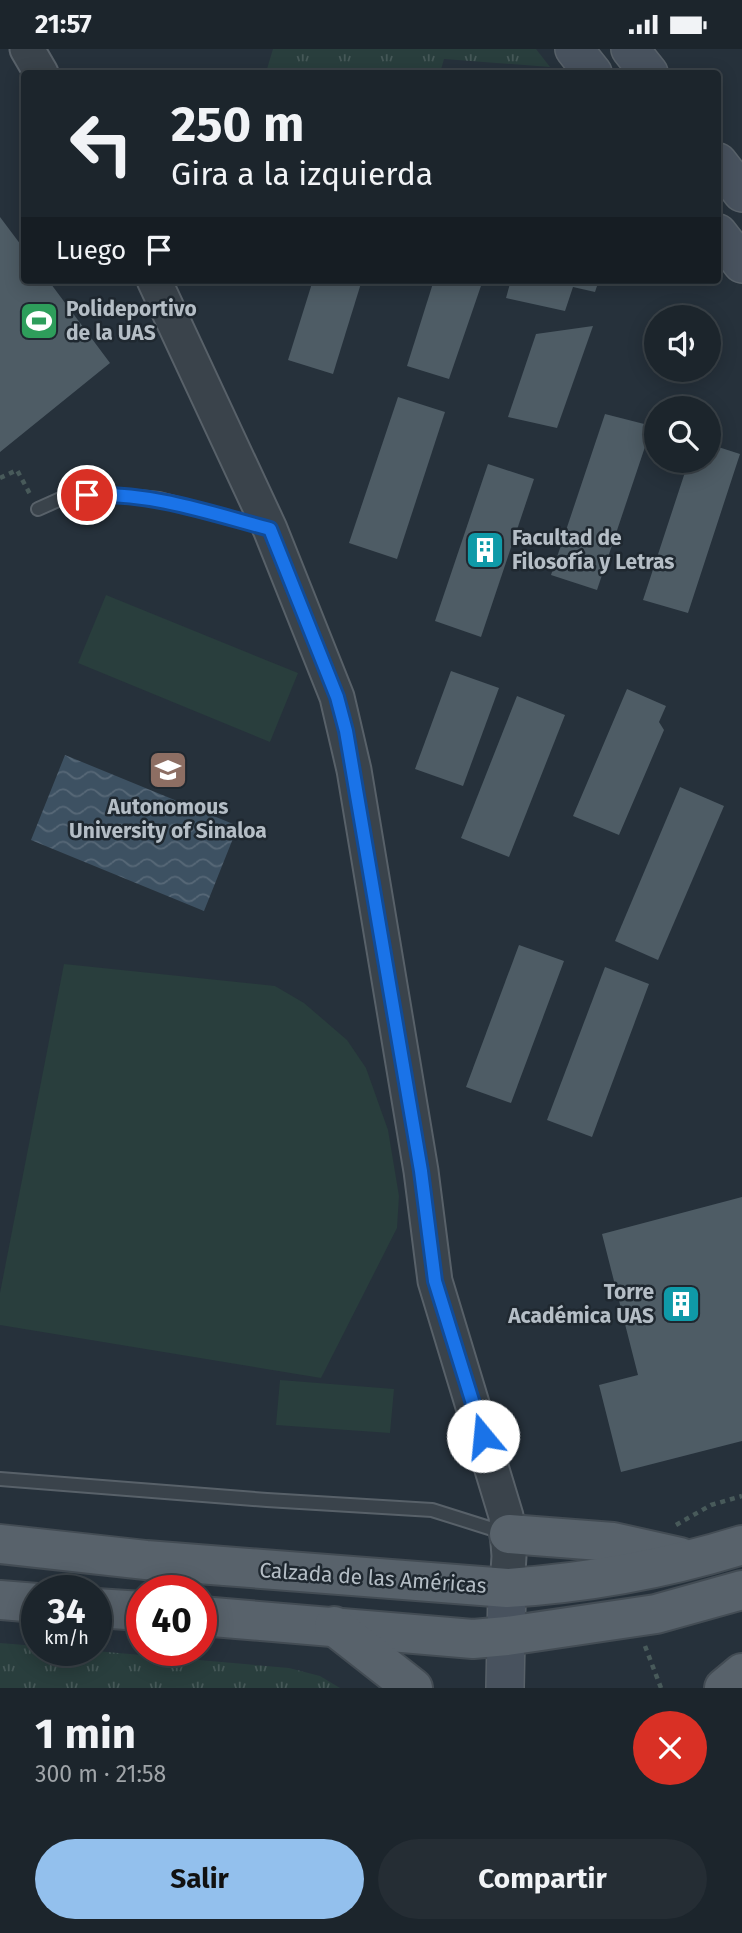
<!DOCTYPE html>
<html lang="es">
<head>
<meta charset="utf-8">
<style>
	body { margin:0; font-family:"Fira Sans",sans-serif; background:#252d34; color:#f1f3f6; height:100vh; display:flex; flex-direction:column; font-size:26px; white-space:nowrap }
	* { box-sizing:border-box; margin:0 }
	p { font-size:23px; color:#a0a5a9 }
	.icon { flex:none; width:38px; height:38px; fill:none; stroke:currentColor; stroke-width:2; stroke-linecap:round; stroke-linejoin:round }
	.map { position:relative; height:1639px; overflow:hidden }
	.sheet { display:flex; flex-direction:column; background:#1c252c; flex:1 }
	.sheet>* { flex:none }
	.top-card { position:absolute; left:21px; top:21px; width:700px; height:214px; border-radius:7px; box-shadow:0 4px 18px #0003,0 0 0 2px #3a4248; background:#1c252c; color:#f1f3f6; overflow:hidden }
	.tools { position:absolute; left:644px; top:256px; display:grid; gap:14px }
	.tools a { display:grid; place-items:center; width:77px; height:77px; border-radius:50%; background:#1c252c; box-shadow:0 4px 18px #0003,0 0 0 2px #3a4248; font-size:35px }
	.speed { position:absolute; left:21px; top:1526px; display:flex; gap:14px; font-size:35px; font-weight:700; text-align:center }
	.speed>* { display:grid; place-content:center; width:91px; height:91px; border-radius:50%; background:#1c252c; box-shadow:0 4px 18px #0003,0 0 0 2px #3a4248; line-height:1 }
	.speed small { font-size:18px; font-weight:400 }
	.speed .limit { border:10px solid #d22; background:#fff; color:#111 }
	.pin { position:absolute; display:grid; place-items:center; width:60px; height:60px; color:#fff; margin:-30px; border:4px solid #fff; border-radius:50%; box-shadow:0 2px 7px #0007 }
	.me { position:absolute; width:77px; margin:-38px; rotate:343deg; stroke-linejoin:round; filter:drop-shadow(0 0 5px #0008) }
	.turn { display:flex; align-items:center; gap:24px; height:147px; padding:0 35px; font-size:32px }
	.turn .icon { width:91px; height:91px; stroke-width:2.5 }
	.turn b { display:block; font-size:49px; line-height:60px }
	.then { display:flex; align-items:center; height:66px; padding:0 35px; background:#0003; gap:14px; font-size:26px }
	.round { display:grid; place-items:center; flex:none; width:74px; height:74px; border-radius:37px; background:#252d34 }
	.overview { display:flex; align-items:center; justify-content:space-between; height:119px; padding:0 35px }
	h1 { font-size:42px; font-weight:700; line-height:52px }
	.action { display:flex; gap:14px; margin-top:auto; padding:14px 35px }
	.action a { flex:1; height:80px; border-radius:42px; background:#93c0ed; color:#111; font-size:28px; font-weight:700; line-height:80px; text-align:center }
	.action a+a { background:#252d34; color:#f1f3f6 }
	.status { display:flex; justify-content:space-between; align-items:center; height:49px; padding:0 35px; background:#1c252c; direction:ltr }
	.status svg { height:19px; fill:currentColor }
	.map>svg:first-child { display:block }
	.green { fill:#293e3d }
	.park { fill:url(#park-tufts) }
	.water { fill:url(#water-waves) }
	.building { fill:#4e5c65 }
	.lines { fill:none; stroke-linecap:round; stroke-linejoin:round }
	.service-casing { stroke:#586169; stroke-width:16 }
	.tertiary-casing { stroke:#586169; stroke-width:37 }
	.secondary-casing { stroke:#586169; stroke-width:40 }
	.primary-casing { stroke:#434c54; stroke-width:42 }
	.path { stroke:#485a5a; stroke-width:4.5; stroke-dasharray:5 5; stroke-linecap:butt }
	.service { stroke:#3a434b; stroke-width:12 }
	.tertiary { stroke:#3a434b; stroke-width:33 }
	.secondary { stroke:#48525e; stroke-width:37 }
	.primary { stroke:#58626b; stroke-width:38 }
	.route-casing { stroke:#114b97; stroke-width:18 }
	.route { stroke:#1a73e8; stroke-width:12 }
	.labels { text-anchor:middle; stroke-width:5; stroke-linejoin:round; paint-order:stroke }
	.poi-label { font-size:21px; font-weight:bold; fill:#b5bec6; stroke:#1f2830; text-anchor:start }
	.street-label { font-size:21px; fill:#b5bec6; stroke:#1f2830 }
</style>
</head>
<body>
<div class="status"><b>21:57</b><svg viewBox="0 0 49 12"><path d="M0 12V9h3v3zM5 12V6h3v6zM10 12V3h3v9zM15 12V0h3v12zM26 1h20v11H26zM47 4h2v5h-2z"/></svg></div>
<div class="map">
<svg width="742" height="1639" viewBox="0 0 742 1639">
	<defs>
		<pattern id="park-tufts" width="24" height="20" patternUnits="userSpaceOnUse" patternTransform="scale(1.75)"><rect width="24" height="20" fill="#293e3d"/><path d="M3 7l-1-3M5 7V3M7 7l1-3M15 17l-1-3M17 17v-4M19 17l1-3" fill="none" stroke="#465858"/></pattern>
		<pattern id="water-waves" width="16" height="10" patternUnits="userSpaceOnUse" patternTransform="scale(1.75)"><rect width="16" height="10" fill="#3d5162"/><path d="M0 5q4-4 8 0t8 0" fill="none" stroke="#576877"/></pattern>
	</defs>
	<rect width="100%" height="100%" fill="#26313b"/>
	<!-- green -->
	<g class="green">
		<path d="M 106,546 L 298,624 L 270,693 L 78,614 Z"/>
		<path d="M 64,915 L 275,937 L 304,954 L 347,991 L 366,1019 L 388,1081 L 399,1147 L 397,1179 L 321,1329 L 0,1276 L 0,1244 Z"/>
		<path d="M 280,1331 L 394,1340 L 390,1384 L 276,1376 Z"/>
	</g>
	<!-- park -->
	<g class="park">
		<path d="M 273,0 L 536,0 L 550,18 L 444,10 L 440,24 L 268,24 L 267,20 Z"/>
		<path d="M 0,1594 L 37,1597 L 37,1601 L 84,1601 L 289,1619 L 320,1627 L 340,1639 L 0,1639 Z"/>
	</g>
	<!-- water -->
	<path class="water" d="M 65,706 L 238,777 L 204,862 L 31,791 Z"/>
	<!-- building -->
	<g class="building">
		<path d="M 0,168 L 24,200 L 24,231 L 48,231 L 110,314 L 0,403 Z"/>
		<path d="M 313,231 L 362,231 L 333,325 L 288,311 Z"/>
		<path d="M 434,231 L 483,231 L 449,330 L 407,317 Z"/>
		<path d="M 511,231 L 599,231 L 595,243 L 573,238 L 565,262 L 506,249 Z"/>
		<path d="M 593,277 L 557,379 L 508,368 L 536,285 Z"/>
		<path d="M 398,348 L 445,363 L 397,510 L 349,494 Z"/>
		<path d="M 605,365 L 652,377 L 597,541 L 551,526 Z"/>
		<path d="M 709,395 L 740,405 L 688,564 L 643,551 L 689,411 L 709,411 Z"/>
		<path d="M 488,415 L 534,430 L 481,588 L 435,572 Z"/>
		<path d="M 451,622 L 499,639 L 463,737 L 415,720 Z"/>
		<path d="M 627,640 L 666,657 L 659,673 L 664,681 L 619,786 L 573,767 Z"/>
		<path d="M 517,647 L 565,666 L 509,808 L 461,789 Z"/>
		<path d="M 680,738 L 724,757 L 658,911 L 615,892 Z"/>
		<path d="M 519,896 L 564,912 L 511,1054 L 466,1038 Z"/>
		<path d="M 605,918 L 649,935 L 592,1088 L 547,1071 Z"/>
		<path d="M 742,1148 L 742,1392 L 621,1423 L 599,1336 L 638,1326 L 602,1185 Z"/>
	</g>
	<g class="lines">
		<!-- service casing -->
		<g class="service-casing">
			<g id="service">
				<path d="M 38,460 L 67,447 L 106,445 L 159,450 L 265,478"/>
				<path d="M 0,1430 L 267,1451 L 432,1461 L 505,1484"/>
			</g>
		</g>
		<!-- tertiary casing -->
		<g class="tertiary-casing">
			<g id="tertiary">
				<path d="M 27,0 L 41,24"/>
				<path d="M 154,231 L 270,480 L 337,648 L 354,721 L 421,1122 L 435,1232 L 506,1467 L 509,1507 L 507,1539"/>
			</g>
		</g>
		<!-- secondary casing -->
		<g class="secondary-casing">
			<g id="secondary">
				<path d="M 574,0 L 593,24"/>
				<path d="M 630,0 L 649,24"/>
				<path d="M 718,113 L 742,144"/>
				<path d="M 718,184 L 742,215"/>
				<path d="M 505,1639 L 507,1539"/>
			</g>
		</g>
		<!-- primary casing -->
		<g class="primary-casing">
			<g id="primary">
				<path d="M 509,1485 L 613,1493 L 680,1508"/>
				<path d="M 0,1495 L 146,1511 L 507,1539 C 587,1534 665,1520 742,1496"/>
				<path d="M 0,1551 L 37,1554"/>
				<path d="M 96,1559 L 142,1562"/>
				<path d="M 201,1567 L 473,1590 L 507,1587 L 656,1565 L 742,1541"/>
				<path d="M 334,1577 L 413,1639"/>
				<path d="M 724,1639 L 742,1624"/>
			</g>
		</g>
		<!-- path -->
		<g class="path">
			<path d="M 0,429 L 17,421 L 31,447"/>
			<path d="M 676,1476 L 711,1456 L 742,1447"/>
			<path d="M 645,1597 L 661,1639"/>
		</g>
		<!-- service -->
		<use href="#service" class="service"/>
		<!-- tertiary -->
		<use href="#tertiary" class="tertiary"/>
		<!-- secondary -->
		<use href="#secondary" class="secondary"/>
		<!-- primary -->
		<use href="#primary" class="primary"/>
	</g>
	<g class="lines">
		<!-- route casing -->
		<g class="route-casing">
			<path id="route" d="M 87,446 C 150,443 210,464 270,480 L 337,648 L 346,682 L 421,1122 L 435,1232 L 483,1387"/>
		</g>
		<!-- route -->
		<use href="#route" class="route"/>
	</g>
	<!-- icons -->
	<defs>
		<g id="stadium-square" transform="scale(2.0125)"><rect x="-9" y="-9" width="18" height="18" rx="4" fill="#2e9e5b" stroke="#1f2830"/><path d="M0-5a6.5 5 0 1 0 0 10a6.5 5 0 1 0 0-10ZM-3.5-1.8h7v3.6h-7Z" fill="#fff"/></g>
		<g id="building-square" transform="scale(2.0125)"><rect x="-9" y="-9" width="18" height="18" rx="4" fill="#0f9aa8" stroke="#1f2830"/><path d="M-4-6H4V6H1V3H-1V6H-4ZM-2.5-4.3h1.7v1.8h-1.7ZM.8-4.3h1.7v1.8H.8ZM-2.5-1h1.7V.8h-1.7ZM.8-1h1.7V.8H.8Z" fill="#fff"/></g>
		<g id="university-square" transform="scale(2.0125)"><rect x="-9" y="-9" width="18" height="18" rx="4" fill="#8d6e63" stroke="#1f2830"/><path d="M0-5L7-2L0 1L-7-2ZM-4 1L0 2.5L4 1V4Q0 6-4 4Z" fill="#fff"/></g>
	</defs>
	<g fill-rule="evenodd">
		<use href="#stadium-square" x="39" y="272"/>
		<use href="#building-square" x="485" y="501"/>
		<use href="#university-square" x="168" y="721"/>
		<use href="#building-square" x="681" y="1255"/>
	</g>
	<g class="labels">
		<!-- poi labels -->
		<g class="poi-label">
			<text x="66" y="267">Polideportivo<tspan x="66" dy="24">de la UAS</tspan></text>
			<text x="512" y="496">Facultad de<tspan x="512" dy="24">Filosofía y Letras</tspan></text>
			<text x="168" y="765" text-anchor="middle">Autonomous<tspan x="168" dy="24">University of Sinaloa</tspan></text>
			<text x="654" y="1250" text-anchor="end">Torre<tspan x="654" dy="24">Académica UAS</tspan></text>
		</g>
		<!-- street labels -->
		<g class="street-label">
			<text transform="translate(373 1529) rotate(4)" y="7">Calzada de las Américas</text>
		</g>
	</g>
</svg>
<div class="tools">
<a><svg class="icon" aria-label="sound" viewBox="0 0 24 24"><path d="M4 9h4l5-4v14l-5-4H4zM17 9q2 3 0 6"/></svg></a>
<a><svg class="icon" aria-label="search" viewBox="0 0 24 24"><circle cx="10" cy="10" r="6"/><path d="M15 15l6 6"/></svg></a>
</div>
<div class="speed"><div>34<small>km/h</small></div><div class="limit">40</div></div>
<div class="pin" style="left:87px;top:446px;background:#d93025"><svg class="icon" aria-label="arrive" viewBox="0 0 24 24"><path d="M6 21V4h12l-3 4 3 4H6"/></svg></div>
<svg class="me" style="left:483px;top:1387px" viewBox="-20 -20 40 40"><circle r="19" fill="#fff"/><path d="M0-13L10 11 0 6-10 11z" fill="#1a73e8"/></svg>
<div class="top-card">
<div class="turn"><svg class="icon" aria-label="left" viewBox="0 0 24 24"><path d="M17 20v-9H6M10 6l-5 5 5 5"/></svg><div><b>250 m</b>Gira a la izquierda</div></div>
<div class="then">Luego<svg class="icon" aria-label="arrive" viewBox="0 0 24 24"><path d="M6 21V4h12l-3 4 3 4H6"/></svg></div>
</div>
</div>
<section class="sheet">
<div class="overview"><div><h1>1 min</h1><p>300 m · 21:58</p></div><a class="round" style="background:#d93025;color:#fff"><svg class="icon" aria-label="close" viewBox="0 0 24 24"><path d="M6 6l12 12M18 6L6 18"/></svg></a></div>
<div class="action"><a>Salir</a><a>Compartir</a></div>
</section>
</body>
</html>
